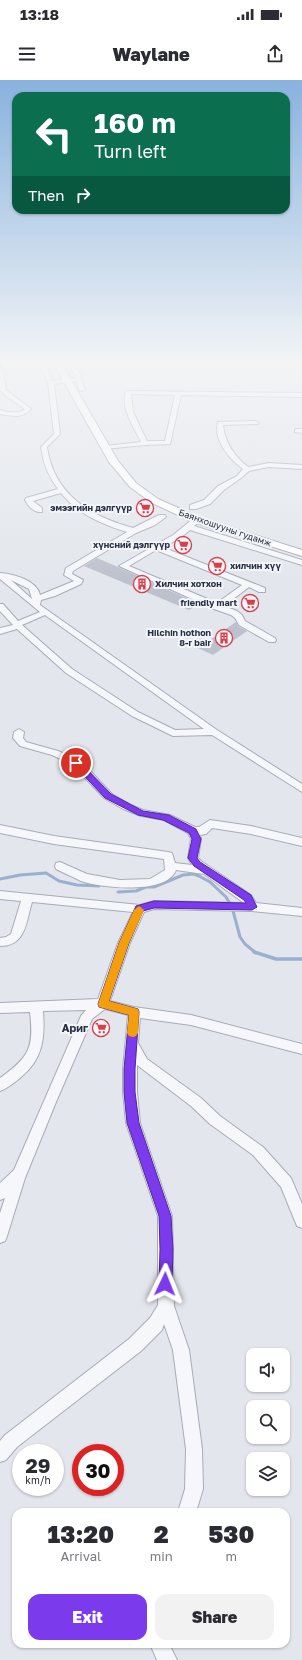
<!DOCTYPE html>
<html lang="en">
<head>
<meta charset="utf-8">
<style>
	body { margin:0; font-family:"Golos Text",sans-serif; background:#f2f2f3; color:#2b2b33; height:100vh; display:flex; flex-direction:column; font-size:15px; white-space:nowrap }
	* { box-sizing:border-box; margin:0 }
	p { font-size:13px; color:#7c7c81 }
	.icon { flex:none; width:22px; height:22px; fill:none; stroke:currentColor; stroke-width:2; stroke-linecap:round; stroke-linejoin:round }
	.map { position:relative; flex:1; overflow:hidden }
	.side { position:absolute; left:12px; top:1428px; width:278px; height:140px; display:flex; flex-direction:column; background:#fff; border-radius:12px; box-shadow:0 1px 3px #0004 }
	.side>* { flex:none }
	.guide { position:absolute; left:12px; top:12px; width:278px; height:122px; border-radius:12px; box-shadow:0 1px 3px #0004; background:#0b6e4f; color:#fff; overflow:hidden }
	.controls { position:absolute; left:246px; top:1268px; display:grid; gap:8px }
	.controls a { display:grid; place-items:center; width:44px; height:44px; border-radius:8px; background:#fff; box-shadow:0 1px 3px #0004; font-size:20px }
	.speed { position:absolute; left:12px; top:1364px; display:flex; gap:8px; font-size:20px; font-weight:700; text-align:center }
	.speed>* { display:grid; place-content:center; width:52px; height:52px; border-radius:50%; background:#fff; box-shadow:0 1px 3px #0004; line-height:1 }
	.speed small { font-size:10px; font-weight:400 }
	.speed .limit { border:6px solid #d22; background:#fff; color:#111 }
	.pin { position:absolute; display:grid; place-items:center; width:34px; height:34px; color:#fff; margin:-17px; border:2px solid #fff; border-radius:50%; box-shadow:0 1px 4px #0007 }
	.me { position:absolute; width:44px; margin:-22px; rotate:2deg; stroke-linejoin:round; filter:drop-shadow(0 0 3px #0008) }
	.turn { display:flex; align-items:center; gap:14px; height:84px; padding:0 16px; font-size:18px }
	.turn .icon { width:52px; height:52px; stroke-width:2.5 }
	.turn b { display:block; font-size:28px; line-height:34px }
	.then { display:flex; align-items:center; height:38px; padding:0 16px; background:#0003; gap:8px; font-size:15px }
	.eta { display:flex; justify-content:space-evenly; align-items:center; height:68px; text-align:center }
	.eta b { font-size:24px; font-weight:800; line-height:28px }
	.action { display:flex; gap:8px; margin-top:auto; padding:8px 16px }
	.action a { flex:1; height:46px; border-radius:12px; background:#7c3aed; color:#fff; font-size:16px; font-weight:800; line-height:46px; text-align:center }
	.action a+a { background:#f2f2f3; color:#2b2b33 }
	.status { display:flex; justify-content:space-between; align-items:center; height:28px; padding:0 20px; background:#fff; direction:ltr }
	.status svg { height:11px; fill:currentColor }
	header { display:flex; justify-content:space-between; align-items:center; height:52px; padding:0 16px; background:#fff; font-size:18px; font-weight:800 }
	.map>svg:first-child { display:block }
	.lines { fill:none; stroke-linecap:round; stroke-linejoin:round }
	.stream-far2 { stroke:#9bb0cf; stroke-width:2 }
	.stream-far1 { stroke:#9bb0cf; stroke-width:3 }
	.stream { stroke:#9bb0cf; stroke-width:3.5 }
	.building { fill:#bdc1cd }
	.minor-casing { stroke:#a7acb7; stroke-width:2 }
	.secondary-casing { stroke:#a7acb7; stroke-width:2 }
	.minor { fill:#f6f7fa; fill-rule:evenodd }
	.secondary { fill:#fff; fill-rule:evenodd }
	.route { fill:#7c3aed; stroke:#51269a }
	.slow { fill:#f59e0b }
	.labels { text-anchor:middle; stroke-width:4; stroke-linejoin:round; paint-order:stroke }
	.far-poi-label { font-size:9px; font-weight:bold; fill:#293146; stroke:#f3f5f9; text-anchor:end }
	.far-street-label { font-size:9px; fill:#293146; stroke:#f3f5f9 }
	.poi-label { font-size:11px; font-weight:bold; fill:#293146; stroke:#f3f5f9; text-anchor:end }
</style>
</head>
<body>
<div class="status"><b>13:18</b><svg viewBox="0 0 49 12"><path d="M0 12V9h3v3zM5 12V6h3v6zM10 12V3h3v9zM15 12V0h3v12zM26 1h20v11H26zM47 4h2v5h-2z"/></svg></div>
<header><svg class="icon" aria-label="menu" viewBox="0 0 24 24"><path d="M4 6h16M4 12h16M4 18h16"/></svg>Waylane<svg class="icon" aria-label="share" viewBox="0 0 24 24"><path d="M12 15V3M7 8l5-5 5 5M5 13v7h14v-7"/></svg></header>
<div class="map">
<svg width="302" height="1580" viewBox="0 0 302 1580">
	<rect width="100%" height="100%" fill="#e3e6ec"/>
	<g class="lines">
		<!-- stream-far2 -->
		<path class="stream-far2" d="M 0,281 L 2,292"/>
		<!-- stream-far1 -->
		<g class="stream-far1">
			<path d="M 0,799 L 20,795 L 46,793 L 59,801 L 77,805 L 99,806"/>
			<path d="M 118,812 L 136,811 L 146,807 L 154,807 L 183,795 L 194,794 L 199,796 L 210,802 L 226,817 L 232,827 L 240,857 L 245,864 L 256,873"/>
		</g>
		<!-- stream -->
		<path class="stream" d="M 254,872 L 276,879 L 302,879"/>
	</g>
	<!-- building -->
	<g class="building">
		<path d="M 97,478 L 118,487 L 199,524 L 189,530 L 84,486 Z"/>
		<path d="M 236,542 L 238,546 L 247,551 L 213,575 L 198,568 Z"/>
	</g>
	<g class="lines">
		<!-- minor casing -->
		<g class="minor-casing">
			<g id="minor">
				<path d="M 38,281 L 44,281 L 53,301 L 75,298 L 69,281 L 75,281 L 85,310 L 80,311 L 76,301 L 54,304 L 60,354 L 47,367 C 54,415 90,436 133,448 L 159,435 L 165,435 L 166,437 L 155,445 L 136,453 L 73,491 L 72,494 L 83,500 L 81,504 L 55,516 L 41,520 L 40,525 L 217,650 L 302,704 L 302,712 L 212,655 L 173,656 L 132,636 L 66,593 L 17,549 L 0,554 L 0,548 L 13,545 L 0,531 L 0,524 L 3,524 L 18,541 L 40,532 L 0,499 L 0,493 C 13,494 37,500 40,515 L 74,501 L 64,495 L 66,488 L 127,452 C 101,444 78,434 61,413 L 33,421 L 42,428 L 42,432 C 34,433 28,426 25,420 L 26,418 L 58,409 C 48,396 43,383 41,367 L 54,354 L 48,303 ZM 11,500 L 29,509 L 32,519 ZM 45,535 L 204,649 L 175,650 L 138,632 L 72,589 L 22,545 Z"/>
				<path d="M 0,288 L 3,290 L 6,310 L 31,329 C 23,339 11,336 0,334 L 0,330 C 8,332 17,335 25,329 L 7,317 L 0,310 Z"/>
				<path d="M 126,311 L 302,313 L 302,317 L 181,315 L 170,364 L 145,365 L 104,369 L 103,368 L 106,366 L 141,362 C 134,347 120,328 126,311 ZM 131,314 L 175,315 L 165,361 L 147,361 L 133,332 Z"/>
				<path d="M 256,341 L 259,343 L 258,344 L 223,345 C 225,363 234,376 248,387 L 269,383 L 302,385 L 302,389 L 269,387 L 249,391 L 241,398 L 224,410 L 210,424 L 196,429 L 190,429 L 190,425 L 204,420 L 218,406 L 237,396 L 243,389 C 229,379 213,360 218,342 Z"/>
				<path d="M 297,349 L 302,349 L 302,353 L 295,352 L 295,350 Z"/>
				<path d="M 194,438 L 200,438 L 201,440 L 194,446 L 302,480 L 302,485 L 190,450 L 179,459 L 162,467 L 265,508 L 265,512 L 259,512 L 249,507 L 224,526 L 237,531 L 242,535 L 245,541 L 275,558 L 276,560 L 275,562 L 269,562 L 239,545 L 235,538 L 231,535 L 214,529 L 119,486 L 173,455 ZM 156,470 L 242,505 L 217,523 L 129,486 Z"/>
				<path d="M 19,649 L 24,652 L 23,658 L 26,662 L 58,671 L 81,681 L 112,714 L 131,725 L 143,730 L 170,735 L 195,747 L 199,747 L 210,740 L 251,746 L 302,758 L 302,766 L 251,754 L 212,748 L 206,754 L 200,755 L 201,759 L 198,778 L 201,781 L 251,815 L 256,823 L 302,828 L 302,836 L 252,831 L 154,829 L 144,832 L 130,863 L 110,921 L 134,927 L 191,935 L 302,964 L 302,974 L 191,945 L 140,938 L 138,963 L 147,979 L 201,1018 L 220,1036 L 263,1067 L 291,1098 L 302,1124 L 302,1148 L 297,1146 L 281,1107 L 253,1075 L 210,1044 L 191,1026 L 137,985 L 137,1012 L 140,1043 L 172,1136 L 174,1226 L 189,1270 L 202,1369 L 203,1409 L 196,1432 L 178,1432 L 185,1409 L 186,1369 L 173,1270 L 164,1244 L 162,1250 L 141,1271 L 17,1367 L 6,1380 L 0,1382 L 0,1361 L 5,1355 L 129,1259 L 150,1238 L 158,1225 L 158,1136 L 126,1043 L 123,1012 L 123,989 L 128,935 L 105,929 L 92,939 L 56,1022 L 25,1098 L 7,1156 L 5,1161 L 0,1163 L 0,1133 L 5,1118 L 0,1120 L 0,1103 L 14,1090 L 81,936 L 86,930 L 43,931 C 45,958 43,979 21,997 C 15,1002 8,1008 0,1011 L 0,998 C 30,977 34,967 30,932 L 0,933 L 0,923 L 98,919 L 118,863 L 133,832 L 32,822 C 26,842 26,866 0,866 L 0,858 L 6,857 L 11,854 L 21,821 L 0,819 L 0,811 L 140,825 L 154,821 L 244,823 L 204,794 L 176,790 C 167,815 101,808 81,801 C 73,797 64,793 56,789 L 55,786 L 56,783 L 60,782 L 87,794 L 120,800 L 150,799 L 165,790 L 164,779 L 54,764 L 0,753 L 0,745 L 54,756 L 168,772 L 172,773 L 175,783 L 192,785 L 188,778 L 191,759 L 188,753 L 164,740 L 141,736 L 123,729 L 104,718 L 73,685 L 52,675 L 20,666 L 13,658 L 14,652 Z"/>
				<path d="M 150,1564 L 169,1564 L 177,1580 L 157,1580 Z"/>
			</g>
		</g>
		<!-- secondary casing -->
		<g class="secondary-casing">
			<path id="secondary" d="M 52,281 L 60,281 L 118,381 L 136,403 L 158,419 L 201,438 L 302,470 L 302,476 L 193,442 L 152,423 L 130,407 L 109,382 Z"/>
		</g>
		<!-- minor -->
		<use href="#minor" class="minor"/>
		<!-- secondary -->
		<use href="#secondary" class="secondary"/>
	</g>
	<!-- sky -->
	<linearGradient id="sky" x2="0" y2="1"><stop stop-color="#89b2de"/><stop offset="0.56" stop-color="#f2f4f6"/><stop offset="1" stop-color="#f2f4f6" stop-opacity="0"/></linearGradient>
	<rect width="302" height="502" fill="url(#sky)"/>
	<!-- route -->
	<path class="route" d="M 76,680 L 79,681 L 111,714 L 143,731 L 169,735 L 196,749 L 201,759 L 197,778 L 200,782 L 251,815 L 257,827 L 252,830 L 154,828 L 143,831 L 129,863 L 109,921 L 138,929 L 139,932 L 135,989 L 135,1012 L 139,1043 L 171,1136 L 173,1169 L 172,1204 L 170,1208 L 165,1210 L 161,1208 L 159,1204 L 160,1169 L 159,1136 L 127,1043 L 124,1012 L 124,989 L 129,935 L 99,927 L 98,924 L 119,863 L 136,826 L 154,821 L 246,823 L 244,820 L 194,786 L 188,778 L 192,759 L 189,753 L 163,740 L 138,735 L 105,718 L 74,685 L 72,683 Z"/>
	<!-- slow -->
	<path class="slow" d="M 139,826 L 144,830 L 129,863 L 109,921 L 138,929 L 139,932 L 138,953 L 136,956 L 133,957 L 129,956 L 127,953 L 129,935 L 99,927 L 98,924 L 119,863 L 134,830 Z"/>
	<!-- icons -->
	<defs>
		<g id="supermarket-ring" transform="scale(0.9)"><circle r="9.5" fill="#f3f5f9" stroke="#db3e49" stroke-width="1.5"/><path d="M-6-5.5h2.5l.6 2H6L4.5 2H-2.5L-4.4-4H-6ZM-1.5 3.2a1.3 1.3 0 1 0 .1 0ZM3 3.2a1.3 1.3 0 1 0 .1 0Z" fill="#db3e49"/></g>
		<g id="building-ring" transform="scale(0.9)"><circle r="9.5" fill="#f3f5f9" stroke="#db3e49" stroke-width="1.5"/><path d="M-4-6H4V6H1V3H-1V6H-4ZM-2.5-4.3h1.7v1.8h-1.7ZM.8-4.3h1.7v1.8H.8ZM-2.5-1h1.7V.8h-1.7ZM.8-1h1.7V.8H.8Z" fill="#db3e49"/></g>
	</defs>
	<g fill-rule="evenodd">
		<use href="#supermarket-ring" x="145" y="428"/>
		<use href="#supermarket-ring" x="183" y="465"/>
		<use href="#supermarket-ring" x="217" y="486"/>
		<use href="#building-ring" x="142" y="504"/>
		<use href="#supermarket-ring" x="250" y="523"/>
		<use href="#building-ring" x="224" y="558"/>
		<use href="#supermarket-ring" x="101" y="948"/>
	</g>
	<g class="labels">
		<!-- far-poi labels -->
		<g class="far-poi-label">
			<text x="132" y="431">эмээгийн дэлгүүр</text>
			<text x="170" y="468">хүнсний дэлгүүр</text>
			<text x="230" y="489" text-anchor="start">хилчин хүү</text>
			<text x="155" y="507" text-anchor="start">Хилчин хотхон</text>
			<text x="237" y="526">friendly mart</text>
			<text x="211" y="556">Hilchin hothon<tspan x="211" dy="10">8-r bair</tspan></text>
		</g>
		<!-- far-street labels -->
		<g class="far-street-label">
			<text transform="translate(225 448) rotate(19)" y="3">Баянхошууны гудамж</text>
		</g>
		<!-- poi labels -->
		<g class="poi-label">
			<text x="88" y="952">Ариг</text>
		</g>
	</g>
</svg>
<div class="controls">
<a><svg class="icon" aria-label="sound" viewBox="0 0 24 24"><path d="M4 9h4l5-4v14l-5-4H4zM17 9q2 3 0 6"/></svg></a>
<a><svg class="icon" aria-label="search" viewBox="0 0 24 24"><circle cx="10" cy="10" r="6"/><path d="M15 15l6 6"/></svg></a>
<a><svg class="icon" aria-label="layers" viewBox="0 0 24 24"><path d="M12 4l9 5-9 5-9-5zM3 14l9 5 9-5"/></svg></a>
</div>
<div class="speed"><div>29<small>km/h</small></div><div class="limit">30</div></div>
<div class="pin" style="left:76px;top:683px;background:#d93025"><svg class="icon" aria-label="arrive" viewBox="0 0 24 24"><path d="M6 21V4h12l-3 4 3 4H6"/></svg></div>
<svg class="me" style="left:165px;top:1204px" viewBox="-20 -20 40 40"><path d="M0-17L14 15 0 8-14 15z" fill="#7c3aed" stroke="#fff" stroke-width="4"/></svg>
<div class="guide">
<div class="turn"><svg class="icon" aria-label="left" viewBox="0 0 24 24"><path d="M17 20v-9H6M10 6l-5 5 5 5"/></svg><div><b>160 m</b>Turn left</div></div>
<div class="then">Then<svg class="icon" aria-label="right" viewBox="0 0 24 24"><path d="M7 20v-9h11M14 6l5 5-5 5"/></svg></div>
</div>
<section class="side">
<div class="eta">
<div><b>13:20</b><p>Arrival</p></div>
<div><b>2</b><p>min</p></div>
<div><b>530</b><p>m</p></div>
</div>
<div class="action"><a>Exit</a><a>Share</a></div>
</section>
</div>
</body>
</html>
